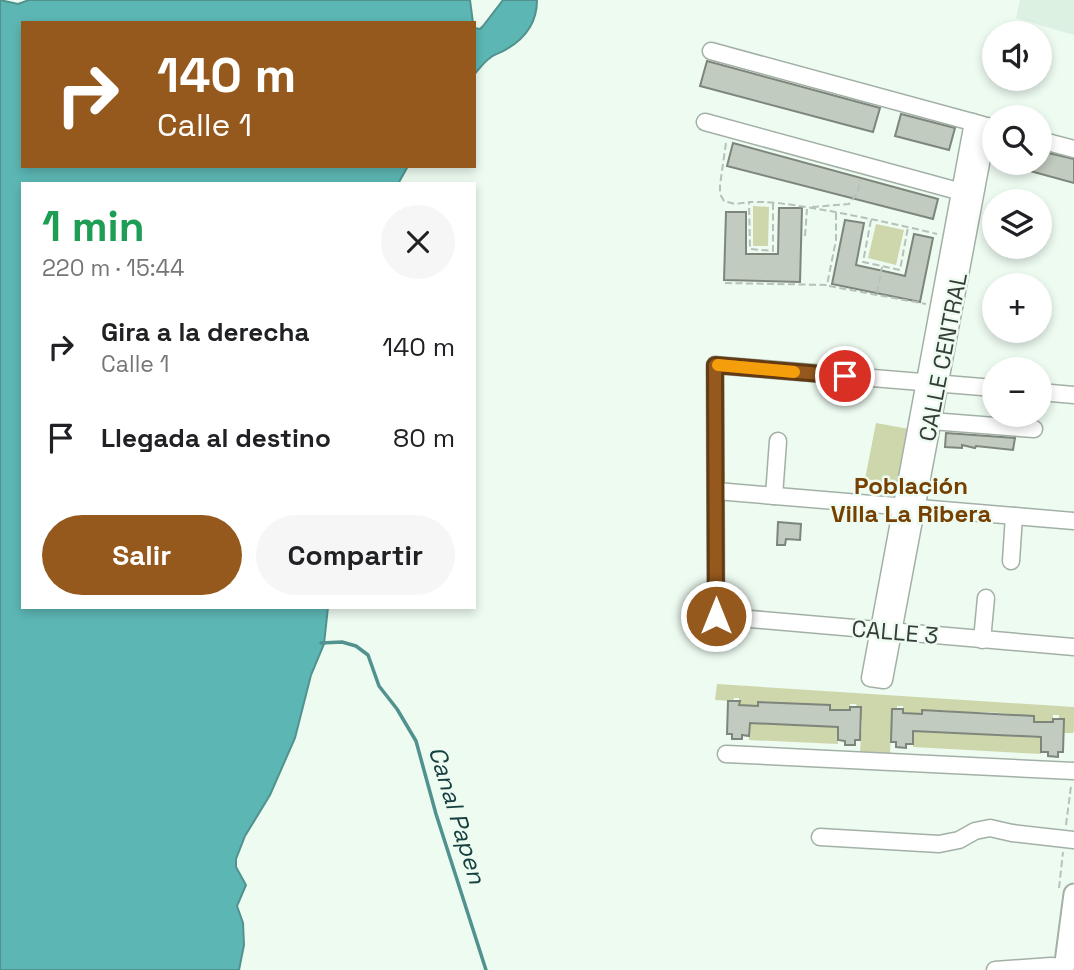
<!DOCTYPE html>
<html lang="es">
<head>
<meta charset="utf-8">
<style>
	body { margin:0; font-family:"Space Grotesk",sans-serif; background:#f6f6f6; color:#202124; height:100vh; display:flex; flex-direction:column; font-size:26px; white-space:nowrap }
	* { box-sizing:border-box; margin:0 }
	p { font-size:23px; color:#757577 }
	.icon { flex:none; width:38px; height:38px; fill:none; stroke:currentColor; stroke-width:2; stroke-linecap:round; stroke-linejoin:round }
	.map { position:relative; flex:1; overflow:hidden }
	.drawer { position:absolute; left:21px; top:182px; width:455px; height:427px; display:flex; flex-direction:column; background:#fff; border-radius:0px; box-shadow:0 4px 10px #0003 }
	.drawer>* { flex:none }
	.guide { position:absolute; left:21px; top:21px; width:455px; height:147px; border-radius:0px; box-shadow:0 4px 10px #0003; background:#96591d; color:#fff; overflow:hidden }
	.fabs { position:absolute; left:982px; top:21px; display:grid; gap:14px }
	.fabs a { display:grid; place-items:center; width:70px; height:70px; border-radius:50%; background:#fff; box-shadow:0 4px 10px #0003; font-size:35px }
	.pin { position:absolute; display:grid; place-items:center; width:60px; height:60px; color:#fff; margin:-30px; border:4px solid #fff; border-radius:50%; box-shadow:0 2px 7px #0007 }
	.me { position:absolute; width:77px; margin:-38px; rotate:0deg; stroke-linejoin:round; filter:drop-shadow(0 0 5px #0008) }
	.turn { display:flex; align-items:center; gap:24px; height:147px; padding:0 21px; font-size:32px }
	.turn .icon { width:91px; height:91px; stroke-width:2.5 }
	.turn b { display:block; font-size:49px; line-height:60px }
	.round { display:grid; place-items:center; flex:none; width:74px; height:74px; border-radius:37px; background:#f6f6f6 }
	.headline { display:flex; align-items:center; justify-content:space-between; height:119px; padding:0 21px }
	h1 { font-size:42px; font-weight:600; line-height:52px; color:#1e9e55 }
	.button { display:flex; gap:14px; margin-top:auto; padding:14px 21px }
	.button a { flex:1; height:80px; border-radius:42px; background:#96591d; color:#fff; font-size:28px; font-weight:600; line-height:80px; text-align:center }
	.button a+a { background:#f6f6f6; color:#202124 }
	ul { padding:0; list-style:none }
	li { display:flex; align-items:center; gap:21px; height:91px; padding:0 21px }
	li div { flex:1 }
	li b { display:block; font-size:26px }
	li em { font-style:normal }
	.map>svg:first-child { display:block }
	.built { fill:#dcf1e2 }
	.green { fill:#ced7ab }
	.water { fill:#5cb7b4; stroke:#51928f; stroke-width:2 }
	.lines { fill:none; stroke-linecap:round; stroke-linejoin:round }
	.stream { stroke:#51928f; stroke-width:3.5 }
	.building { fill:#c2cbbf; stroke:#7e867b; stroke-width:2 }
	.minor-casing { stroke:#a3b0a6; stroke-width:19 }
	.major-casing { stroke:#a3b0a6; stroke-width:23 }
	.path { stroke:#b5c1b9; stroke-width:2; stroke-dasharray:7 3.5; stroke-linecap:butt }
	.minor { stroke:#fff; stroke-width:16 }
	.major { stroke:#fff; stroke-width:19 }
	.route-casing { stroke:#623a13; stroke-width:18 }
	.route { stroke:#96591d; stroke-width:12 }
	.slow { stroke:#f59e0b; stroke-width:12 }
	.labels { text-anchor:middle; stroke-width:5; stroke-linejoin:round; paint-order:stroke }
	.street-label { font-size:23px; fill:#363c38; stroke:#edfbf1 }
	.neighbourhood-label { font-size:24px; font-weight:bold; fill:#764001; stroke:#edfbf1 }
	.water-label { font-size:24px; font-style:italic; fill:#15403f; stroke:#edfbf1 }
</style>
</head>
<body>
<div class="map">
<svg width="1074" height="970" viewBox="0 0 1074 970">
	<rect width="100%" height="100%" fill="#edfbf1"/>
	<!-- built -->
	<path class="built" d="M 1020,0 L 1074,0 L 1074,35 L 1016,18 Z"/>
	<!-- green -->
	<g class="green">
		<path d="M 753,206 L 769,207 L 768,246 L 753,246 Z"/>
		<path d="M 876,224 L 904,230 L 896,265 L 868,258 Z"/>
		<path d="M 876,423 L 909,429 L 898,485 L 865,479 Z"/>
		<path d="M 717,684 L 1074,707 L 1074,730 L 1073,733 L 1063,733 L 1064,719 L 1059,719 L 1059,715 L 1053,715 L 1053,722 L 1034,722 L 1034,716 C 1012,715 972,707 954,717 L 953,711 L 923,710 L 922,714 L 903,713 L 903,706 L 897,706 L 897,709 L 892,709 L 890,754 L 860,752 L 862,722 L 856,704 L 850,704 L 850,710 L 830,710 L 830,705 L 759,702 L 758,706 L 739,705 L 739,698 L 734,698 L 733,701 L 715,700 Z"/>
		<path d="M 750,723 L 838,727 L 838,744 L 749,740 Z"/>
		<path d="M 913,731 L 1042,738 L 1041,754 L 913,747 Z"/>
	</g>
	<!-- water -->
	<g class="water">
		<path d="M 0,0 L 18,4 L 29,0 L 470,0 L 473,23 L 23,23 L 23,166 L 408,166 L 398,184 L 23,184 L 23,607 L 328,607 L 324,644 L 311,675 L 295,738 L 270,795 L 245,836 L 236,859 L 236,867 L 246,885 L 237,906 L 243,923 L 244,945 L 239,970 L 0,970 Z"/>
		<path d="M 503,0 L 537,0 C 537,23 525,39 505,50 C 501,53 494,54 490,58 C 484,62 479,69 474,75 L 474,28 L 480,29 L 483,26 Z"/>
	</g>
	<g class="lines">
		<!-- stream -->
		<path class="stream" d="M 321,643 L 342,642 L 356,646 L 368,655 L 379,686 L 397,709 L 416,741 L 436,814 L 486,970"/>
	</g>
	<!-- building -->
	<g class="building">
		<path d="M 707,61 L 880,108 L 873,132 L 700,86 Z"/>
		<path d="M 901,114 L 955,128 L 949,150 L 895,136 Z"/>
		<path d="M 733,143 L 938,199 L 933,219 L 727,166 Z"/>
		<path d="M 1040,151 L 1074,159 L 1074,183 L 1012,166 L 1012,163 L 1040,163 Z"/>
		<path d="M 779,208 L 802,208 L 800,282 L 724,280 L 726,212 L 746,212 L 746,254 L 778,254 Z"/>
		<path d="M 845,220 L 864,223 L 856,265 L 888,272 L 905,276 L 914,234 L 933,238 L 920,302 L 832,284 Z"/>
		<path d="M 946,433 L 1015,438 L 1013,450 L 976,446 L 975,448 L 962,445 L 962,448 L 945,447 Z"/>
		<path d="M 778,522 L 801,524 L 800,540 L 786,539 L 785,545 L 777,545 Z"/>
		<path d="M 728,701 L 740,701 L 739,705 L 758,706 L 758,702 L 830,705 L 830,710 L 850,710 L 850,707 L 861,707 L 860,740 L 855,740 L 855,745 L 845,745 L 845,741 L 838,740 L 838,727 L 750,723 L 749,736 L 742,735 L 742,739 L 732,739 L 732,734 L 727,734 Z"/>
		<path d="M 892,709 L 903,709 L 903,713 L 922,714 L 922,710 L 1034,716 L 1034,722 L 1053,722 L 1053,719 L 1064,719 L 1063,752 L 1058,752 L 1058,757 L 1048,756 L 1048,752 L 1041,752 L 1041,737 L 913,731 L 913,744 L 906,744 L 906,748 L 896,747 L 896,742 L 891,742 Z"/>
	</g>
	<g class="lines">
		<!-- minor casing -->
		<g class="minor-casing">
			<g id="minor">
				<path d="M 711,51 L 983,125"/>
				<path d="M 705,122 L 969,194"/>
				<path d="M 973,122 L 870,678 L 884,680 L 988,126"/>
				<path d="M 1040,140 L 1074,149"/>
				<path d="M 994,388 L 715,365 L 716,616 L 1074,647"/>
				<path d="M 1040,392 L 1074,395"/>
				<path d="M 931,421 L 1034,429"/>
				<path d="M 716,491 L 1074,521"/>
				<path d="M 774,496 L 778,441"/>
				<path d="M 1011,561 L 1014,516"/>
				<path d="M 982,640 L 986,598"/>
				<path d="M 726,754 L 1074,771"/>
				<path d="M 820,837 L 939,844 L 959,840 L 975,831 L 990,828 L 1012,833 L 1074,840"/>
				<path d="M 995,970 L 1051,966 L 1065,967"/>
			</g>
		</g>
		<!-- major casing -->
		<g class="major-casing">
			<path id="major" d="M 1064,970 L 1074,894"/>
		</g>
		<!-- path -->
		<g class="path">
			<path d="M 726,143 L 720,185 L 720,194 L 724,201 L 735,204 L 749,202"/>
			<path d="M 773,203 L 773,251 L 750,249 L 749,202 C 777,201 804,207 830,211 C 866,218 901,225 937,234"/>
			<path d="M 812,207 L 849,204 L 858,192 L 860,180"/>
			<path d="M 871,220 L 863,262 L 900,270 L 908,227"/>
			<path d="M 805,236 L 807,209"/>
			<path d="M 725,283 L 827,285 L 836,240 L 836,213"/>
			<path d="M 829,286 L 926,304"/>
			<path d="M 877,293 L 882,267"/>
			<path d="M 1066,825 L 1071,786"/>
			<path d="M 1059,888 L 1063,852"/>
		</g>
		<!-- minor -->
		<use href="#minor" class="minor"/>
		<!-- major -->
		<use href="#major" class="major"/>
	</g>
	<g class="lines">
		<!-- route casing -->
		<g class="route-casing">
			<path id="route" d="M 716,616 L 715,365 L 845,376"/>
		</g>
		<!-- route -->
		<use href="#route" class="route"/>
		<!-- slow -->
		<path class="slow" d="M 718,365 L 794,372"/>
	</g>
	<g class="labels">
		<!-- street labels -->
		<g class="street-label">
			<text transform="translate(943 357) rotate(-79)" y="8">CALLE CENTRAL</text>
			<text transform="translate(895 632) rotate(5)" y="8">CALLE 3</text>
		</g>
		<!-- neighbourhood labels -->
		<g class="neighbourhood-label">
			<text x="911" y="494">Población<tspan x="911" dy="28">Villa La Ribera</tspan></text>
		</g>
		<!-- water labels -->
		<g class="water-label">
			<text transform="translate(457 815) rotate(73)" y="8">Canal Papen</text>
		</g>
	</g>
</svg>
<div class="fabs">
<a><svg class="icon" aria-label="sound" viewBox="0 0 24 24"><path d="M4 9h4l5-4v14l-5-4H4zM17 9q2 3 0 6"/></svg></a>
<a><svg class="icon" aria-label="search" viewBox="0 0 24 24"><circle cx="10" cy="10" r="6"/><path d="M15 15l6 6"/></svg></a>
<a><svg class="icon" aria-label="layers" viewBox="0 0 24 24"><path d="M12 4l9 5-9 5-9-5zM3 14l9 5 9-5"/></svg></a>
<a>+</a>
<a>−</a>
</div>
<div class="pin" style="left:845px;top:376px;background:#d93025"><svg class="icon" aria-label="arrive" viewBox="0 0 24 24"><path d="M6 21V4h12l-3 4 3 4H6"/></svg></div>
<svg class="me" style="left:716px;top:616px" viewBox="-20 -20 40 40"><circle r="17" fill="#96591d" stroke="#fff" stroke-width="3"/><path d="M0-11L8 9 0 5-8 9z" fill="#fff"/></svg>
<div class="guide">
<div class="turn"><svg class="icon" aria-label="right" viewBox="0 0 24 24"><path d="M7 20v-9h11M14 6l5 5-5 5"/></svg><div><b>140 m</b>Calle 1</div></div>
</div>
<section class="drawer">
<div class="headline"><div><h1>1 min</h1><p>220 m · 15:44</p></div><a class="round"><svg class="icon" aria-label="close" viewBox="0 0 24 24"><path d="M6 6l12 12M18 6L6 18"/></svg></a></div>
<ul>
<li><svg class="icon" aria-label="right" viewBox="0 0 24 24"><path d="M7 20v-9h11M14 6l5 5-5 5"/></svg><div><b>Gira a la derecha</b><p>Calle 1</p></div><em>140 m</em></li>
<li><svg class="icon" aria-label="arrive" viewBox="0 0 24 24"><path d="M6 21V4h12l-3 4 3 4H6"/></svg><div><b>Llegada al destino</b></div><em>80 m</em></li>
</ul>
<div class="button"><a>Salir</a><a>Compartir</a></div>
</section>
</div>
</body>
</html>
